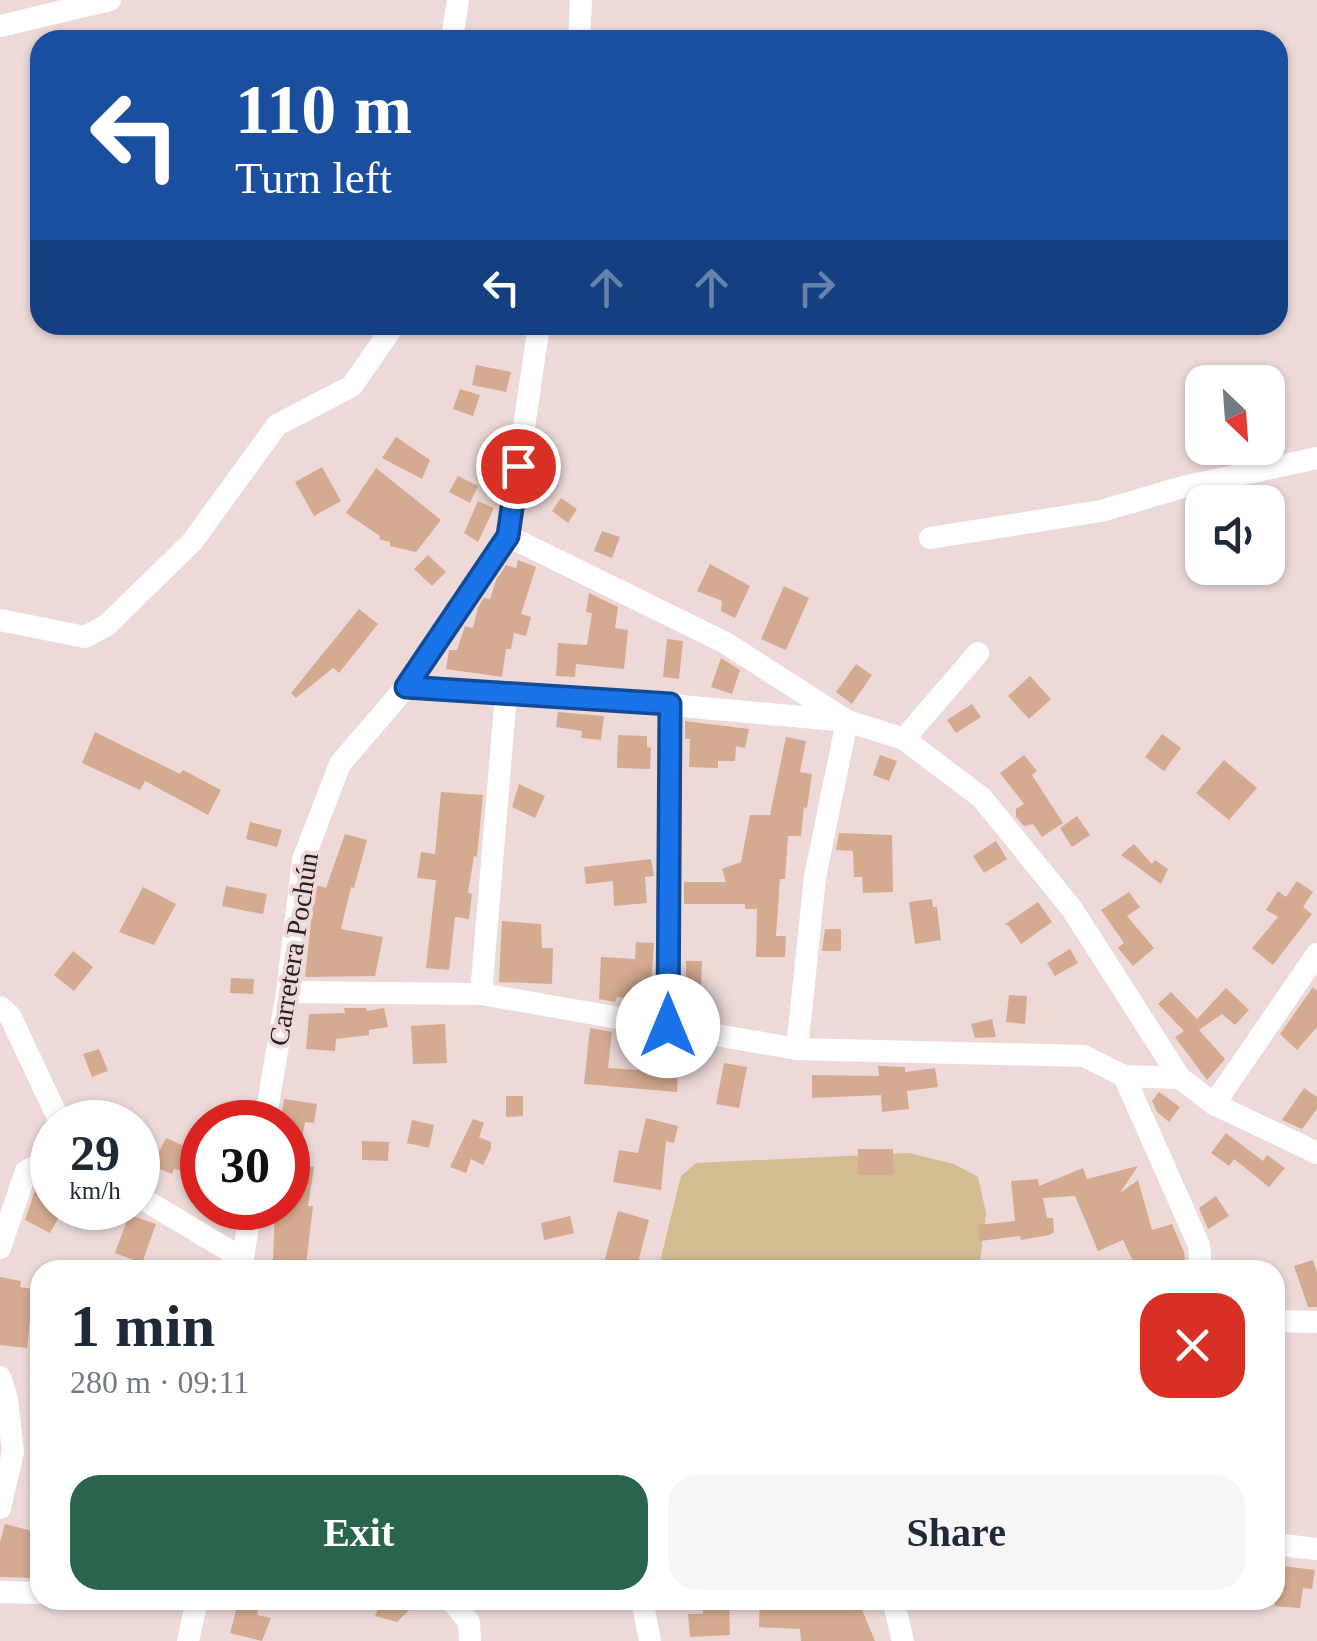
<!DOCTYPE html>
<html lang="en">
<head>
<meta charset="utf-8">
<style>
	body { margin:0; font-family:"Times New Roman",serif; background:#f6f6f7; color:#1f2937; height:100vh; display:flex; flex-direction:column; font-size:38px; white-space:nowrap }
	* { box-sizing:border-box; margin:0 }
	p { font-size:32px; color:#747a83 }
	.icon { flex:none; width:55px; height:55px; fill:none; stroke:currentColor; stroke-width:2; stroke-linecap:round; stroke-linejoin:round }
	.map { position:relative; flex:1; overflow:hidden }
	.side { position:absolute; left:30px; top:1260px; width:1255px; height:350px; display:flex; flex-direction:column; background:#fff; border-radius:30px; box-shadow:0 2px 8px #0004 }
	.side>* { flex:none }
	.banner { position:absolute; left:30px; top:30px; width:1258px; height:305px; border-radius:30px; box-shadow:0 2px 8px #0004; background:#1a4fa0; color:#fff; overflow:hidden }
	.needle { width:65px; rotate:155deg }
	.fabs { position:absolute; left:1185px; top:365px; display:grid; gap:20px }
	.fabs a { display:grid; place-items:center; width:100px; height:100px; border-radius:20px; background:#fff; box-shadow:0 2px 8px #0004; font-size:50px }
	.speed { position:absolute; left:30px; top:1100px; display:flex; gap:20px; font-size:50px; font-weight:700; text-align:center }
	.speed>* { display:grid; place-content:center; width:130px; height:130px; border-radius:50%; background:#fff; box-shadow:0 2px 8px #0004; line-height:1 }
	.speed small { font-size:25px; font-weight:400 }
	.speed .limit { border:15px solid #d22; background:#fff; color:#111 }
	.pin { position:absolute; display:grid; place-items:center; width:85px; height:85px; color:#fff; margin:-42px; border:5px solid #fff; border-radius:50%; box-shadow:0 2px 10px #0007 }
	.me { position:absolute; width:110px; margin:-55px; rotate:0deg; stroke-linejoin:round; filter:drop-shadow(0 0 8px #0008) }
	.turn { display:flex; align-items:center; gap:35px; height:210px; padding:0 40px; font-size:45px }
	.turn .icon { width:130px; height:130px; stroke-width:2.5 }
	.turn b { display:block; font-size:70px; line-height:85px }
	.lanes { display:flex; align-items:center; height:95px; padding:0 40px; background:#0003; justify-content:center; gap:50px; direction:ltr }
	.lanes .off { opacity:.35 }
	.round { display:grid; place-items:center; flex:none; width:105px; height:105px; border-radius:30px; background:#f6f6f7 }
	.overview { display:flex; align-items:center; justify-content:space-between; height:170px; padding:0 40px }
	h1 { font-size:60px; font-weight:800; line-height:75px }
	.action { display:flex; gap:20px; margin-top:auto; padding:20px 40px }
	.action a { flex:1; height:115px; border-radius:30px; background:#2b644d; color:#fff; font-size:40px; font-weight:800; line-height:115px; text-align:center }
	.action a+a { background:#f6f6f7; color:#1f2937 }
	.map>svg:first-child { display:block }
	.green { fill:#d3bb92 }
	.building { fill:#d4aa90 }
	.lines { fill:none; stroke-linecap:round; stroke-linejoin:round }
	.minor { stroke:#fff; stroke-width:22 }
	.route-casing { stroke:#114b97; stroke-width:25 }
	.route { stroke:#1a73e8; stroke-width:18 }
	.labels { text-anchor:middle; stroke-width:8; stroke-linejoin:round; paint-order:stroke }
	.street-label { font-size:28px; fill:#261f1e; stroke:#eddad8 }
</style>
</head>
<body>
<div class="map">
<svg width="1317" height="1641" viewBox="0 0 1317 1641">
	<rect width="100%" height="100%" fill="#eddad8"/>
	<!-- green -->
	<path class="green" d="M 909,1153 L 954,1164 L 978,1177 L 986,1213 L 979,1270 L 658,1270 L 681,1176 L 696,1163 Z"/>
	<!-- building -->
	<g class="building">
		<path d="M 476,365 L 511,372 L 506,392 L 472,385 Z"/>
		<path d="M 460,389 L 480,395 L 473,416 L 453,409 Z"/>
		<path d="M 396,437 L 430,460 L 422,479 L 382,458 Z"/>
		<path d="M 322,467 L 341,501 L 314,516 L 295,482 Z"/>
		<path d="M 376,468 L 441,520 L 416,552 L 390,546 L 390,542 L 379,539 L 380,536 L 346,513 Z"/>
		<path d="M 458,476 L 478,486 L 470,503 L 449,492 Z"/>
		<path d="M 561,498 L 577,509 L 568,523 L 552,511 Z"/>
		<path d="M 478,501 L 494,508 L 478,542 L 464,533 Z"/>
		<path d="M 602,531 L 620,537 L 612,558 L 594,551 Z"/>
		<path d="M 428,555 L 446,572 L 432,586 L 414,569 Z"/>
		<path d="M 518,560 L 536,567 L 521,614 L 531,617 L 526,636 L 514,633 L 511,649 L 506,649 L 502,677 L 446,669 L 449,650 L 457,650 L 465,626 L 473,628 L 478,607 L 484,598 L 490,599 L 496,580 L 506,565 L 516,568 Z"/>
		<path d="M 710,564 L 750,586 L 735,618 L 721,611 L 722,601 L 697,591 Z"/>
		<path d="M 784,586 L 809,598 L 786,650 L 761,639 Z"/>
		<path d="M 589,593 L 618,607 L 615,628 L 628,630 L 624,669 L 576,664 L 575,677 L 556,676 L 558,643 L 587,645 L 592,613 L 586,612 Z"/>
		<path d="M 359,609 L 378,624 L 339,673 L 333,668 L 296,698 L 291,693 Z"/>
		<path d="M 667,639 L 683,641 L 679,679 L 663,677 Z"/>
		<path d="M 721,658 L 740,670 L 732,694 L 711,687 Z"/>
		<path d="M 856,664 L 872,675 L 852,704 L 836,692 Z"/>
		<path d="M 1030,676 L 1051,699 L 1029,719 L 1008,696 Z"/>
		<path d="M 972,704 L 981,717 L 956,733 L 947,720 Z"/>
		<path d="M 558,712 L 604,716 L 601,740 L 581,738 L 582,731 L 556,727 Z"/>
		<path d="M 685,721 L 749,729 L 745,748 L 736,746 L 735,761 L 718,761 L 718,768 L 689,767 L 690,739 L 685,739 Z"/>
		<path d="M 95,732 L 180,774 L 183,770 L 221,790 L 208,815 L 145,781 L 140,790 L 82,763 Z"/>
		<path d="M 1162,734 L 1181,748 L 1164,771 L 1145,757 Z"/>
		<path d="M 618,735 L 647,736 L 647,747 L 651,748 L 650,769 L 617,768 Z"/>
		<path d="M 786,737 L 806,741 L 800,772 L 812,774 L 807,808 L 804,807 L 801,836 L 788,836 L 785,879 L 780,879 L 776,936 L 786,936 L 785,957 L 756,957 L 757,909 L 745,909 L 745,904 L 684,904 L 684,882 L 726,882 L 722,869 L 741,862 L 750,815 L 770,815 Z"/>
		<path d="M 880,755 L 897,761 L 889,781 L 873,775 Z"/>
		<path d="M 1024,755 L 1037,771 L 1032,775 L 1063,823 L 1042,837 L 1033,824 L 1024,826 L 1016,817 L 1016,809 L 1024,804 L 1000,773 Z"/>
		<path d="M 1224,760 L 1257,788 L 1229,820 L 1196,793 Z"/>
		<path d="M 519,784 L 545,796 L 535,818 L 512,807 Z"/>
		<path d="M 441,792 L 483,795 L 477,857 L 474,856 L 468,893 L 472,894 L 469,919 L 455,917 L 449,970 L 426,968 L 436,880 L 417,878 L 421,852 L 435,854 Z"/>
		<path d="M 1077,816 L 1090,835 L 1072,847 L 1060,828 Z"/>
		<path d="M 250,822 L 282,830 L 277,847 L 246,839 Z"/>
		<path d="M 839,833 L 892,835 L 893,892 L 863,893 L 862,877 L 854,877 L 853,851 L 836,850 Z"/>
		<path d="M 345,834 L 367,840 L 354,888 L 351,887 L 341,929 L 383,937 L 375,976 L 305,977 L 315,885 L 326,888 Z"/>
		<path d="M 996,841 L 1007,859 L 984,873 L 973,856 Z"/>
		<path d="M 1134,844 L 1152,864 L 1155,860 L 1168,869 L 1161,884 L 1121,855 Z"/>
		<path d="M 651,859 L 654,876 L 645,877 L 647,903 L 614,906 L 613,881 L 586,884 L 584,867 Z"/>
		<path d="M 1297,881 L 1313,892 L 1303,907 L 1312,914 L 1273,965 L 1252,948 L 1278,917 L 1266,910 L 1278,891 L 1286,897 Z"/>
		<path d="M 226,886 L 267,894 L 263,914 L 222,906 Z"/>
		<path d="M 143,887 L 176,904 L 154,945 L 119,932 Z"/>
		<path d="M 1129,892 L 1140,907 L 1127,916 L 1154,948 L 1133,966 L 1118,948 L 1124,943 L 1101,910 Z"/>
		<path d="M 932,899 L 933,907 L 937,907 L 941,940 L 915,944 L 909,902 Z"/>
		<path d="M 1038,902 L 1052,922 L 1021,944 L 1008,925 L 1004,925 Z"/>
		<path d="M 502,921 L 541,924 L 542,948 L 553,948 L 552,984 L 499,982 Z"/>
		<path d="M 825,929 L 841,929 L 841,951 L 822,951 Z"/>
		<path d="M 636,942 L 654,943 L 650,1000 L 617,997 L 615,1002 L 599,999 L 601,957 L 635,959 Z"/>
		<path d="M 1070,949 L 1078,963 L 1055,976 L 1047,963 Z"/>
		<path d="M 73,951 L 93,967 L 74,991 L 54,975 Z"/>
		<path d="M 686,961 L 702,961 L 701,989 L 686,988 Z"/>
		<path d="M 231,978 L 254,979 L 253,994 L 230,993 Z"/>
		<path d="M 1313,987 L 1317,991 L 1317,1027 L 1297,1050 L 1280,1034 Z"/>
		<path d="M 1226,988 L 1249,1010 L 1235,1025 L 1222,1014 L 1199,1030 L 1225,1059 L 1207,1080 L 1175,1037 L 1184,1031 L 1158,1004 L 1171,992 L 1197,1019 Z"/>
		<path d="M 1009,995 L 1027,996 L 1025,1024 L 1006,1022 Z"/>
		<path d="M 344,1008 L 366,1008 L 367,1011 L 384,1008 L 388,1027 L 369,1030 L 369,1035 L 336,1039 L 335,1051 L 306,1049 L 309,1014 L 345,1013 Z"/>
		<path d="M 992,1019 L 996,1037 L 975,1038 L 971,1024 Z"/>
		<path d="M 445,1024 L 447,1063 L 413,1064 L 411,1026 Z"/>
		<path d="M 590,1028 L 612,1032 L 608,1068 L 637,1070 L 644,1038 L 668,1042 L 661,1072 L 678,1073 L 677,1092 L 584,1084 Z"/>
		<path d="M 99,1049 L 108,1071 L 92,1077 L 83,1054 Z"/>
		<path d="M 724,1063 L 747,1067 L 739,1108 L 716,1104 Z"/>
		<path d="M 878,1066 L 905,1067 L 905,1072 L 935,1068 L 938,1087 L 907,1091 L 909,1109 L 882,1112 L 881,1095 L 812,1098 L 812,1075 L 879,1076 Z"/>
		<path d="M 1304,1088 L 1317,1097 L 1317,1109 L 1302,1129 L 1282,1120 Z"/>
		<path d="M 1159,1092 L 1180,1107 L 1169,1122 L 1157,1112 L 1152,1101 Z"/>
		<path d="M 506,1096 L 523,1096 L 523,1116 L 506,1117 Z"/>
		<path d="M 284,1099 L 317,1104 L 314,1123 L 305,1122 L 297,1164 L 314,1167 L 308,1206 L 313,1206 L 306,1265 L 273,1260 L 275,1208 L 288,1208 L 288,1119 L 281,1118 Z"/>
		<path d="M 646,1118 L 678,1126 L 674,1143 L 666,1141 L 661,1190 L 613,1182 L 619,1150 L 638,1153 Z"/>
		<path d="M 473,1119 L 484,1123 L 479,1137 L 491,1142 L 491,1149 L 483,1165 L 471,1159 L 466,1173 L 450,1167 Z"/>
		<path d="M 412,1120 L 434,1125 L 429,1148 L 407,1143 Z"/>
		<path d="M 1226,1133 L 1263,1161 L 1267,1155 L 1285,1168 L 1269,1187 L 1234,1159 L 1229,1166 L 1211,1153 Z"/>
		<path d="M 166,1138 L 184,1146 L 182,1151 L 195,1153 L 191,1172 L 174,1169 L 172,1174 L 152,1166 Z"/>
		<path d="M 362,1141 L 389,1142 L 388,1161 L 362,1160 Z"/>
		<rect x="858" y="1149" width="35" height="26"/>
		<path d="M 1138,1166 L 1120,1193 L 1138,1180 L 1152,1230 L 1172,1224 L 1184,1252 L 1186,1270 L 1137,1270 L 1123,1240 L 1098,1251 L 1075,1196 L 1043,1198 L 1047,1218 L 1053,1218 L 1054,1232 L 1049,1235 L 1021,1240 L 1020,1236 L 980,1241 L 978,1225 L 1015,1221 L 1011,1181 L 1038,1179 L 1039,1186 L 1083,1168 L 1087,1179 Z"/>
		<path d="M 37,1184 L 52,1193 L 52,1208 L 64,1208 L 50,1233 L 25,1220 Z"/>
		<path d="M 1216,1196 L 1229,1216 L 1208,1229 L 1199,1208 Z"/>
		<path d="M 618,1211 L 649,1220 L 636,1270 L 602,1270 Z"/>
		<path d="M 129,1215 L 156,1224 L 142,1263 L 115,1253 Z"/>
		<path d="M 570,1216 L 574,1233 L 544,1240 L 541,1223 Z"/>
		<path d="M 1313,1260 L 1317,1272 L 1317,1307 L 1308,1307 L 1294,1266 Z"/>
		<path d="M 0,1277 L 21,1281 L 20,1287 L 33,1289 L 27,1348 L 0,1345 Z"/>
		<path d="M 5,1524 L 40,1533 L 40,1551 L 33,1578 L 0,1577 L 0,1542 Z"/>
		<path d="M 1275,1565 L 1315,1570 L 1312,1589 L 1303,1588 L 1300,1608 L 1275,1606 Z"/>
		<path d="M 239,1600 L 260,1600 L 257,1615 L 271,1618 L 262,1641 L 230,1633 Z"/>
		<path d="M 382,1600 L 419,1600 L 397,1622 L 375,1616 Z"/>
		<path d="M 703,1600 L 729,1600 L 730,1635 L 690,1637 L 688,1614 L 703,1614 Z"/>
		<path d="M 760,1600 L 858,1600 L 875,1641 L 801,1641 L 800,1629 L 759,1627 Z"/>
	</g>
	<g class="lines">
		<!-- minor -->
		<g class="minor">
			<path d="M 0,26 L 110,0"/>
			<path d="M 452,40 L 458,0"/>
			<path d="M 579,40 L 581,0"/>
			<path d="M 508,536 L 724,642 L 847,721 L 904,739 L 982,798 L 1072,909 L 1180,1078 L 1214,1104 L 1317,1153"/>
			<path d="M 930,538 L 1101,511 L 1183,487 L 1317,458"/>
			<path d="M 0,620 L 85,637 L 107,625 L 192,542 L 277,425 L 352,386 L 394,325"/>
			<path d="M 406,687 L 670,705 L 847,721 L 815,877 L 797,1049"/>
			<path d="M 904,739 L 978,653"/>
			<path d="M 287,992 L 481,994 L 797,1049 L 1084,1056 L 1124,1076 L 1180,1078"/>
			<path d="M 481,994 L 506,694"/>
			<path d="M 0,1007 L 10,1016 L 60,1122"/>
			<path d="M 668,1026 L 670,705"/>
			<path d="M 1124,1076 L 1199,1245 L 1201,1270"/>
			<path d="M 1214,1104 L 1317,954"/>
			<path d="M 265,1122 L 287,992 L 303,860 L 340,764 L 406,687 L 508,536 L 539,325"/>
			<path d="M 138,1196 L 243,1259"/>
			<path d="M 0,1248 L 26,1171 L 52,1158"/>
			<path d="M 241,1270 L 251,1208"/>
			<path d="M 1275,1321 L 1317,1322"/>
			<path d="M 0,1377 L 7,1399 L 13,1452 L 0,1508"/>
			<path d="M 1275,1544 L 1317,1549"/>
			<path d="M 0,1592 L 40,1593"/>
			<path d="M 451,1600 L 469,1622 L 470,1641"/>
			<path d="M 642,1600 L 650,1641"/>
			<path d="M 893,1600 L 903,1641"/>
			<path d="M 188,1641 L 197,1600"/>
		</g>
	</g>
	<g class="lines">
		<!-- route casing -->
		<g class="route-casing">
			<path id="route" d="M 518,466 L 508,536 L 406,687 L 670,704 L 668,1026"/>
		</g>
		<!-- route -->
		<use href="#route" class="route"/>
	</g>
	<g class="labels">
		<!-- street labels -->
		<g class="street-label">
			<text transform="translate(293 949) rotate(-81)" y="10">Carretera Pochún</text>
		</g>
	</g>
</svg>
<div class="fabs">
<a><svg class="needle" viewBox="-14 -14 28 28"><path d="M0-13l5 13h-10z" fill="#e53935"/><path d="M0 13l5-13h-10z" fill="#747a83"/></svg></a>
<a><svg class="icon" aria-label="sound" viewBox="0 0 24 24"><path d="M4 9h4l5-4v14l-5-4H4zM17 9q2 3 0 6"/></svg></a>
</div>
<div class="speed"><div>29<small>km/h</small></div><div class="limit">30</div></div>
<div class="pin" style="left:518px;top:466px;background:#d93025"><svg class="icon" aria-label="arrive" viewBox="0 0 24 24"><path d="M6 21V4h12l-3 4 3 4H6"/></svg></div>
<svg class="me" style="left:668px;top:1026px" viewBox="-20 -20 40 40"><circle r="19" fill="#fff"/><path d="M0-13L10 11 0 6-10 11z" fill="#1a73e8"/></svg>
<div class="banner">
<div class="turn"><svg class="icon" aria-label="left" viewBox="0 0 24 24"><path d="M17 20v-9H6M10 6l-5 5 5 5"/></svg><div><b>110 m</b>Turn left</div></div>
<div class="lanes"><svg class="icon" aria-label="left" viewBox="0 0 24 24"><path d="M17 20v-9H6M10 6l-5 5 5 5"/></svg><svg class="icon off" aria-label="ahead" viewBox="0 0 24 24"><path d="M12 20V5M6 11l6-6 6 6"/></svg><svg class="icon off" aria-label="ahead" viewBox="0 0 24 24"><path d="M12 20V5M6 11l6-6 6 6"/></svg><svg class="icon off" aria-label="right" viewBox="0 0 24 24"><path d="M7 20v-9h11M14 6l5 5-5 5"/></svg></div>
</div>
<section class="side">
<div class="overview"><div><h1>1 min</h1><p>280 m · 09:11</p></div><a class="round" style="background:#d93025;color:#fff"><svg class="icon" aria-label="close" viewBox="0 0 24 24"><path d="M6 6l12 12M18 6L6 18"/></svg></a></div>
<div class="action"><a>Exit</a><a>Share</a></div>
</section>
</div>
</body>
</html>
